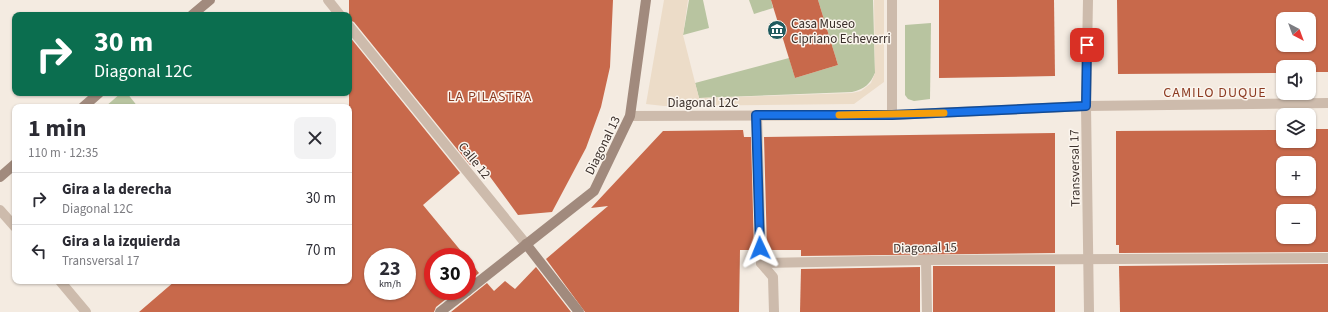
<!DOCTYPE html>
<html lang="es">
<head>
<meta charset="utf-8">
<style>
	body { margin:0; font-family:"Source Sans 3",sans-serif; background:#f2f2f3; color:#2b2b33; height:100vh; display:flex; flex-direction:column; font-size:15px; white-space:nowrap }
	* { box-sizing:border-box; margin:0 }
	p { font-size:13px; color:#7c7c81 }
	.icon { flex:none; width:22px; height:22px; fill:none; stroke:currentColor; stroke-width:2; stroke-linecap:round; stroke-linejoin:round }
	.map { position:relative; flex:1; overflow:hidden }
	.drawer { position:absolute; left:12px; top:104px; width:340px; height:180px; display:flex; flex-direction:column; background:#fff; border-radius:8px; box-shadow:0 1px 3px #0004 }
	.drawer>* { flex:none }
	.guide { position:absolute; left:12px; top:12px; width:340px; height:84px; border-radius:8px; box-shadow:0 1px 3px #0004; background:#0b6e4f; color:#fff; overflow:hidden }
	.needle { width:26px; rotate:139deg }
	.tools { position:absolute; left:1276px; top:12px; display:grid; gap:8px }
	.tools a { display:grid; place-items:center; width:40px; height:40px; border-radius:8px; background:#fff; box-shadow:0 1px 3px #0004; font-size:20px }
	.speed { position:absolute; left:364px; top:248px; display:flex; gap:8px; font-size:20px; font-weight:700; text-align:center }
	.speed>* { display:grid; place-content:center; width:52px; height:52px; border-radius:50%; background:#fff; box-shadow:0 1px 3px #0004; line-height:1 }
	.speed small { font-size:10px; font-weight:400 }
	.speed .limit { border:6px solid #d22; background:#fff; color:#111 }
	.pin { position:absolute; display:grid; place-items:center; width:34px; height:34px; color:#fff; margin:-17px; border-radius:8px; box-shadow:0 2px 6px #0006 }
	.me { position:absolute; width:44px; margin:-22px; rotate:358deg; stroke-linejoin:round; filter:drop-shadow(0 0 3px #0008) }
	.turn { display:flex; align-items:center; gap:14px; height:84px; padding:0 16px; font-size:18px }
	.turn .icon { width:52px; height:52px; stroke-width:2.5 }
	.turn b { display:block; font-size:28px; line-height:34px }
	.round { display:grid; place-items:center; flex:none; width:42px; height:42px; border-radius:8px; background:#f2f2f3 }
	.overview { display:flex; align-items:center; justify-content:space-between; height:68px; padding:0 16px }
	h1 { font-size:24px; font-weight:700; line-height:30px }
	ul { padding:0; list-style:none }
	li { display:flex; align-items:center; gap:12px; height:52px; padding:0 16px; border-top:1px solid #e1e1e2 }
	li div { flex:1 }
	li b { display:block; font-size:15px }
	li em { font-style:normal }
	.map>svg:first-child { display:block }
	.green { fill:#b8c4a0 }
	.plaza { fill:#ecdcc8 }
	.building { fill:#c8694b; fill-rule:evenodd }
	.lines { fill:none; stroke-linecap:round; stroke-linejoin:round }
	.street { stroke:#cdbbac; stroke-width:10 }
	.secondary { stroke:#a18a7d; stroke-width:10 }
	.route-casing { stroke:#114b97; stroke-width:10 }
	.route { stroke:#1a73e8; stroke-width:7 }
	.slow { stroke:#f59e0b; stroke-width:7 }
	.labels { text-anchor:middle; stroke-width:3; stroke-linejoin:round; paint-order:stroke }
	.poi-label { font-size:13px; fill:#3b302b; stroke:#fbf5ee; text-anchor:start }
	.street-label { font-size:13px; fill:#3b302b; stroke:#fbf5ee }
	.neighbourhood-label { font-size:14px; letter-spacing:1px; fill:#8c3b22; stroke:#fbf5ee }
</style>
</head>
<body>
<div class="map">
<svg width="1328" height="312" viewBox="0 0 1328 312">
	<rect width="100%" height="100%" fill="#f4ebe1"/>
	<!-- green -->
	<g class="green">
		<path d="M 689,0 L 703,0 L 709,28 L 683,35 Z"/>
		<path d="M 749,0 L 771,0 L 773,8 L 754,14 Z"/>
		<path d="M 818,0 L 873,0 L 875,73 C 870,84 865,89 852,92 L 699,98 L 695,83 L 789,58 L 795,78 L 838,65 Z"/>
		<path d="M 931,23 L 930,99 L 914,101 L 908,99 L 905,95 L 905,25 Z"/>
		<path d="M 121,93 L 127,93 L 138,107 L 105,107 Z"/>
	</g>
	<!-- plaza -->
	<path class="plaza" d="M 664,0 L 688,0 L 683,35 L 699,98 L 852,93 L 861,91 L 871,83 L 875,73 L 874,0 L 884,0 L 884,82 L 854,104 L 664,106 L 646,104 Z"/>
	<!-- building -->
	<g class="building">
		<path d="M 349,0 L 613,0 L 610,67 L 601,107 L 586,148 L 552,212 L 518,215 L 477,159 L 470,165 L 354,22 L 349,20 Z"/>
		<path d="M 771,0 L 818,0 L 838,65 L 795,78 Z"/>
		<path d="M 939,0 L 1054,0 L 1055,76 L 939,78 Z"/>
		<path d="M 1117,0 L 1328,0 L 1328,72 L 1309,72 L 1309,67 L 1283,67 L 1283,73 L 1118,74 ZM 1283,19 L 1309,19 L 1309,45 L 1283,45 Z"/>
		<path d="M 349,36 L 460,173 L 423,205 L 466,257 L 433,257 L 433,291 L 456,291 L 436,307 L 434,312 L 139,312 L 175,281 L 349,281 ZM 373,257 L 407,257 L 407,291 L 373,291 Z"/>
		<path d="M 1309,129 L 1328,129 L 1328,252 L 1119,253 L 1119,245 L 1116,245 L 1116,131 L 1283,130 L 1283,141 L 1309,141 ZM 1283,163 L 1309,163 L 1309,189 L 1283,189 ZM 1283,211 L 1309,211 L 1309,237 L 1283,237 Z"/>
		<path d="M 743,130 L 744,137 L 751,137 L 754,250 L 740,250 L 739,312 L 585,312 L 546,259 L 608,206 L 591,208 L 663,131 Z"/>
		<path d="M 1055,133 L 1055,253 L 801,256 L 801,250 L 767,250 L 764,137 Z"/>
		<path d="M 467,258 L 479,273 L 467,283 Z"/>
		<path d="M 1328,264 L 1328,312 L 1120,312 L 1119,266 Z"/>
		<rect x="933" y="266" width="122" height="46"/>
		<path d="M 536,267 L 571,312 L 451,312 L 487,283 L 494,291 L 505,281 L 515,289 Z"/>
		<path d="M 920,267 L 920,312 L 800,312 L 801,269 Z"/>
	</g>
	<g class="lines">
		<!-- street -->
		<g class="street">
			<path d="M 328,0 L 340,15"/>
			<path d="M 1088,0 L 1086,106 L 1089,312"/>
			<path d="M 349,26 L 526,244"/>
			<path d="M 757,115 L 761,263 L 773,277 L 774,312"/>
			<path d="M 892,115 L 892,0"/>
			<path d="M 630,116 L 892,115 L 1086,106 L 1328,103"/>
			<path d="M 0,210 L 15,227"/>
			<path d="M 926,260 L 927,312"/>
			<path d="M 761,263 L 926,260 L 1328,258"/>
			<path d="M 60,281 L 86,312"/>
		</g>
		<!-- secondary -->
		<g class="secondary">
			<path d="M 192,15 L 210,0"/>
			<path d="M 83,107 L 99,93"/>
			<path d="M 0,177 L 15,164"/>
			<path d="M 526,244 L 579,312"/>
			<path d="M 467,291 L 594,191 L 630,116 L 646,0"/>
			<path d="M 440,312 L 467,291"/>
		</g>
	</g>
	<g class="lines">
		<!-- route casing -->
		<g class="route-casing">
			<path id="route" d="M 760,248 L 756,115 L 892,115 L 1086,106 L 1087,45"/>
		</g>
		<!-- route -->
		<use href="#route" class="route"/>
		<!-- slow -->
		<path class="slow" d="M 839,115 L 944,113"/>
	</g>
	<!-- icons -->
	<defs>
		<g id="museum-disc" transform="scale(1)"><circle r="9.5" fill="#1f5a5e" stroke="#fbf5ee"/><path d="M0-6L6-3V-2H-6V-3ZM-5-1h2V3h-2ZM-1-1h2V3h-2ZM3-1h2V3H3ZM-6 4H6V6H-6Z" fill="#fff"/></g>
	</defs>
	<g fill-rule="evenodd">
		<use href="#museum-disc" x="777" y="30"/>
	</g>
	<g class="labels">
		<!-- poi labels -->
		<g class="poi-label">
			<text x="791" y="28">Casa Museo<tspan x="791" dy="15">Cipriano Echeverri</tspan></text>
		</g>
		<!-- street labels -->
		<g class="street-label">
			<text x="703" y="107">Diagonal 12C</text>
			<text transform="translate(602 145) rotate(-64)" y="5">Diagonal 13</text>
			<text transform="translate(475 160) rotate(51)" y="5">Calle 12</text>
			<text transform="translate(1074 168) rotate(-91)" y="5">Transversal 17</text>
			<text transform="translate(925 247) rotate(-1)" y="5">Diagonal 15</text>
		</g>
		<!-- neighbourhood labels -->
		<g class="neighbourhood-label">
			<text x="1215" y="97">CAMILO DUQUE</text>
			<text x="490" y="101">LA PILASTRA</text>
		</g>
	</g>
</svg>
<div class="tools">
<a><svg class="needle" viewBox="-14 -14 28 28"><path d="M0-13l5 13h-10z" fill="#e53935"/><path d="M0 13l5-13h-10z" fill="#7c7c81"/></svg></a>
<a><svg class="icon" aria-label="sound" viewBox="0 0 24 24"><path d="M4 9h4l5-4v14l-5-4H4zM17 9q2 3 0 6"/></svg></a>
<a><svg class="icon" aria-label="layers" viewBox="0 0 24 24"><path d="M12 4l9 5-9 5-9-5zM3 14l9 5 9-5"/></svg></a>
<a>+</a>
<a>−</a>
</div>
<div class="speed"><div>23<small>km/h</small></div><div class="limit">30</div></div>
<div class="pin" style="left:1087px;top:45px;background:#d93025"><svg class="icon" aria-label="arrive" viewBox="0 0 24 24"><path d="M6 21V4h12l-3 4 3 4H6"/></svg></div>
<svg class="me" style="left:760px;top:248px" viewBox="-20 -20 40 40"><path d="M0-17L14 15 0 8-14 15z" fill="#1a73e8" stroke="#fff" stroke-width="4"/></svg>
<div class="guide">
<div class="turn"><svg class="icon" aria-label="right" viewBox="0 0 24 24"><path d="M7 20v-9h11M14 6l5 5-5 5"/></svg><div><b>30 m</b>Diagonal 12C</div></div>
</div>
<section class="drawer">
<div class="overview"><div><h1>1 min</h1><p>110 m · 12:35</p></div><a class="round"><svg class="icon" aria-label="close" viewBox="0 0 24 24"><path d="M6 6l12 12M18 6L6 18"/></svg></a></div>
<ul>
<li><svg class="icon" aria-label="right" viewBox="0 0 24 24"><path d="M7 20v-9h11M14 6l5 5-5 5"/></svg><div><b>Gira a la derecha</b><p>Diagonal 12C</p></div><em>30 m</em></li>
<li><svg class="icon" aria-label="left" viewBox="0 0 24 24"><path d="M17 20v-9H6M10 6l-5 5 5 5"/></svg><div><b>Gira a la izquierda</b><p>Transversal 17</p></div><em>70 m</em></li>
</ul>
</section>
</div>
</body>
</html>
